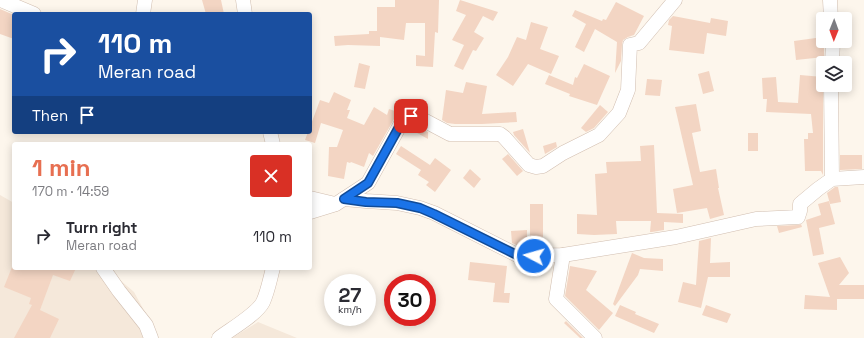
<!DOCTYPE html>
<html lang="en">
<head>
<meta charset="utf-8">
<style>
	body { margin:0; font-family:"Space Grotesk",sans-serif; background:#f7f7f7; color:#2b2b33; height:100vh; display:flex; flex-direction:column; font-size:15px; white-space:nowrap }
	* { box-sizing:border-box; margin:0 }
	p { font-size:13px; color:#7c7c81 }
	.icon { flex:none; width:22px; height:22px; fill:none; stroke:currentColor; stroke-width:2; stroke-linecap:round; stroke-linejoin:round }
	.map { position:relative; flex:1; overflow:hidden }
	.panel { position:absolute; left:12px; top:142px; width:300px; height:128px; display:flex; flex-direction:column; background:#fff; border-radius:4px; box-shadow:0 2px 10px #0003 }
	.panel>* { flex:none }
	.banner { position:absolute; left:12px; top:12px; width:300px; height:122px; border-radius:4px; box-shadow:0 2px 10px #0003; background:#1a4fa0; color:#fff; overflow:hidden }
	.needle { width:26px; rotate:181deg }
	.tools { position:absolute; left:816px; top:12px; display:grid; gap:8px }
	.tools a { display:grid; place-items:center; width:36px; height:36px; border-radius:4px; background:#fff; box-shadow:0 2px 10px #0003; font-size:20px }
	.speed { position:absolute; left:324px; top:274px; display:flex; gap:8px; font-size:20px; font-weight:700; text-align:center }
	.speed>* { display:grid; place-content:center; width:52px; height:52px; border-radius:50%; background:#fff; box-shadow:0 2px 10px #0003; line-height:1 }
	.speed small { font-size:10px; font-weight:400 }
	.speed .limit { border:6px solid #d22; background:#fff; color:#111 }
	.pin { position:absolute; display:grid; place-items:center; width:34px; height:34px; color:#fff; margin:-17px; border-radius:8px; box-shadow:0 2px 6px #0006 }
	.me { position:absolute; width:44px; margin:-22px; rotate:276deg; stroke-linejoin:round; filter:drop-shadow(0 0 3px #0008) }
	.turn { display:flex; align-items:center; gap:14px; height:84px; padding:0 20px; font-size:18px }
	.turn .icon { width:52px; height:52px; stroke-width:2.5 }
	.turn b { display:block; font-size:28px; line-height:34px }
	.then { display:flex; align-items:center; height:38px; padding:0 20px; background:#0003; gap:8px; font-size:15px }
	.round { display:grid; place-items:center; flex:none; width:42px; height:42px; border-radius:4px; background:#f7f7f7 }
	.overview { display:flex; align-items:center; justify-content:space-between; height:68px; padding:0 20px }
	h1 { font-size:24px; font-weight:700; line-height:30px; color:#e76f51 }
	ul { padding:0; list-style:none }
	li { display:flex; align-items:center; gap:12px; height:52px; padding:0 20px }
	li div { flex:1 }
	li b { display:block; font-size:15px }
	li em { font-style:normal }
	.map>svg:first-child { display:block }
	.residential { fill:#f5e8da }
	.building { fill:#f3d5c3 }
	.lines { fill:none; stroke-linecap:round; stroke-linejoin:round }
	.minor-casing { stroke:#d1beb0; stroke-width:15 }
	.minor { stroke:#fff; stroke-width:14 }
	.route-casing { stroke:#114b97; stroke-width:10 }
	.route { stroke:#1a73e8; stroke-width:7 }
</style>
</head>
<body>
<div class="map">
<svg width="864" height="338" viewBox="0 0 864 338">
	<rect width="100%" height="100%" fill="#fdf6ec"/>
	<!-- residential -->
	<g class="residential">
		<path d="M 0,195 L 14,203 L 14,268 L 106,268 L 134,292 L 159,338 L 0,338 Z"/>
		<path d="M 258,322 L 297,338 L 232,338 Z"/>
	</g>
	<!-- building -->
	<g class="building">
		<path d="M 202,0 L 221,0 L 224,14 L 206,14 Z"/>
		<path d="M 395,0 L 439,0 L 438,33 L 435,32 L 433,67 L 416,66 L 416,55 L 425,56 L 425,23 L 406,23 L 404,40 L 380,37 L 380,46 L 348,45 L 335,46 L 334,36 L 369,34 L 369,31 L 377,31 L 377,7 L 395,7 Z"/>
		<path d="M 460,0 L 498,12 L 493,21 L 483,16 L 474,32 L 484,38 L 476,51 L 473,50 L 463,70 L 454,66 L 464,45 L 452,40 L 466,15 L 456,11 Z"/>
		<path d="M 616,2 L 644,16 L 634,35 L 628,37 L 623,40 L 622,45 L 621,61 L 615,73 L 617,42 L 595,29 L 584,52 L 575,47 L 586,24 L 572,16 L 575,10 L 602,21 L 603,19 L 606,20 Z"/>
		<path d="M 0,9 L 14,15 L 14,39 L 0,34 Z"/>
		<path d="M 673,16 L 710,23 L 711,18 L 728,21 L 726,36 L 707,33 L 704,54 L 669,50 L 672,26 L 668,25 L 669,20 Z"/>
		<path d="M 531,22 L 548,27 L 540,49 L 559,56 L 551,74 L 528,64 L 513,86 L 496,75 L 508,57 L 517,37 L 526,40 Z"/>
		<path d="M 823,37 L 823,41 L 824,41 L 824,57 L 796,60 L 794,41 Z"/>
		<path d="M 359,63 L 370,66 L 365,89 L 354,87 Z"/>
		<path d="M 584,64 L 610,76 L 597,105 L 569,96 L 570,94 L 545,84 L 549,75 L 573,85 L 575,77 L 577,78 Z"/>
		<path d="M 709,71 L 714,91 L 703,94 L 698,74 Z"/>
		<path d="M 800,75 L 823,77 L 823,175 L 821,171 L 805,171 L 804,139 L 808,139 L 808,133 L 813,133 L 811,114 L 766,112 L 767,99 L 763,99 L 762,78 L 776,77 L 778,102 L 798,103 Z"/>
		<path d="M 647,79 L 662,80 L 660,96 L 645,95 Z"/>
		<path d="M 466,82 L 487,86 L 482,114 L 516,112 L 517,122 L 482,124 L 455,124 L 447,123 L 442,120 L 446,90 L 463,93 Z"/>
		<path d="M 334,92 L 351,100 L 347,110 L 350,110 L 347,118 L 364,125 L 374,107 L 387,115 L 389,109 L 398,112 L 373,156 L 369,153 L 364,167 L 351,162 L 350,163 L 347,162 L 344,179 L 328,176 L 329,147 L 337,147 L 343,130 L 321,123 L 315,143 L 305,140 L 308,132 L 310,132 L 310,127 L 320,100 L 329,103 Z"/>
		<path d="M 696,104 L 701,131 L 692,133 L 700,172 L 716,169 L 719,188 L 718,188 L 724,215 L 710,219 L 707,208 L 677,213 L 673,189 L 693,185 L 675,107 Z"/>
		<path d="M 600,105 L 608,112 L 594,128 L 586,132 L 581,128 Z"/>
		<path d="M 412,124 L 428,132 L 428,139 L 410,129 Z"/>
		<path d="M 523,129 L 530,153 L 514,135 L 513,132 Z"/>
		<rect x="748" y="133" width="10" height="18"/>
		<path d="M 556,142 L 557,147 L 545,154 L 543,146 Z"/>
		<path d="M 654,145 L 657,213 L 683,214 L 683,223 L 664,222 L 664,230 L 652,232 L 650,232 L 651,221 L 616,221 L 617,234 L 594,235 L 577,234 L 577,214 L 597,215 L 595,174 L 607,173 L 606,162 L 641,161 L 640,146 Z"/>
		<path d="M 401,146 L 430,165 L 435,158 L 451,170 L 435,192 L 426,185 L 429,182 L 418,175 L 421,170 L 396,154 Z"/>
		<path d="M 508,154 L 523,171 L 517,176 L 502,159 Z"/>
		<path d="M 840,155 L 862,155 L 862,169 L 840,170 Z"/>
		<path d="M 470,169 L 481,179 L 474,188 L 463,178 Z"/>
		<path d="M 835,187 L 838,187 L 841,202 L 830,204 L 827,193 Z"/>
		<path d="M 829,201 L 835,224 L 819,228 L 824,254 L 813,256 L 806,220 L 821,215 L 818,204 Z"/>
		<rect x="530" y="204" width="13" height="33"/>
		<path d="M 801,224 L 802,227 L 779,233 L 777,226 L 798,225 Z"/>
		<path d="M 527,230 L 527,247 L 521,247 L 512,243 L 511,231 Z"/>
		<path d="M 711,238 L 710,263 L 730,262 L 730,277 L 708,277 L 701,308 L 678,302 L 683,282 L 696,285 L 699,241 Z"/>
		<path d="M 632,253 L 644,258 L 663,259 L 663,271 L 640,269 L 638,275 L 615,306 L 613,304 Z"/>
		<path d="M 840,257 L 849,273 L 839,285 L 864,285 L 864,299 L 837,299 L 837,310 L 804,309 L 805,295 L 830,297 L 818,263 Z"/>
		<path d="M 470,262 L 507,266 L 504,293 L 510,293 L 509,303 L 493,302 L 495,283 L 468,280 Z"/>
		<path d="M 570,266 L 597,271 L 586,290 L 613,313 L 599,330 L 565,296 Z"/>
		<path d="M 12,267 L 14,268 L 76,268 L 70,281 L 53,275 L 40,310 L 59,319 L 50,338 L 14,338 L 32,305 L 29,304 L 31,298 L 4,287 Z"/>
		<path d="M 620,305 L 636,312 L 635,314 L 659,324 L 654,333 L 615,316 Z"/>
		<path d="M 706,305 L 731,314 L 727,323 L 702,315 Z"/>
		<path d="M 566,321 L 583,338 L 580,338 L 564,323 Z"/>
	</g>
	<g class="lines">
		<!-- minor casing -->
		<g class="minor-casing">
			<g id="minor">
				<path d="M 1,0 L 34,14"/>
				<path d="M 243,0 L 245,14"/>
				<path d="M 830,0 L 831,19"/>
				<path d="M 143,14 L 145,0"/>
				<path d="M 832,63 L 833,41"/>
				<path d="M 831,85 L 832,179"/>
				<path d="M 270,132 L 273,144"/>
				<path d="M 310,198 L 335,204"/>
				<path d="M 344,199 L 366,201 L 397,203 L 420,208 L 434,213 L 519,256 L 563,255 L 676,237 L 756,219 L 798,217 L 800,211 L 800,204 L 818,189 L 832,179 L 864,177"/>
				<path d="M 310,212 L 336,204 L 368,183 L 404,118 L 411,116 L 416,116 L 450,134 L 500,134 L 504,137 L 529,165 L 536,167 L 543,166 L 563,153 L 599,135 L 619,113 L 628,90 L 630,45 L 639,43 L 675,0"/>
				<path d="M 563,255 L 556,299 L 595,338"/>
				<path d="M 103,268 L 119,291 L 146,325 L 151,338"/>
				<path d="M 219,338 C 231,329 257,314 263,302 C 268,291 270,279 273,268"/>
			</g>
		</g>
		<!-- minor -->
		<use href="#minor" class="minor"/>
	</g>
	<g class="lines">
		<!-- route casing -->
		<g class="route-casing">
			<path id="route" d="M 411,116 L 404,118 L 368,183 L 344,199 L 366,202 L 397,203 L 420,208 L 434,214 L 519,256 L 534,256"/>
		</g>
		<!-- route -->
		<use href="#route" class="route"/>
	</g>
</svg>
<div class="tools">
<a><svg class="needle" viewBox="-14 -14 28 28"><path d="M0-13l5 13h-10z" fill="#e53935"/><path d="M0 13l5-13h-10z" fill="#7c7c81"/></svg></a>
<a><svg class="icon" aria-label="layers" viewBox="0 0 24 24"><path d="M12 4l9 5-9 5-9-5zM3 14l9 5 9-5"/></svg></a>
</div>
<div class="speed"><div>27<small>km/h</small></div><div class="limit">30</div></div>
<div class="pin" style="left:411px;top:116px;background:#d93025"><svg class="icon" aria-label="arrive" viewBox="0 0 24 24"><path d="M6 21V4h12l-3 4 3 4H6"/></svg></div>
<svg class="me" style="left:534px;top:256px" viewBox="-20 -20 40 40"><circle r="17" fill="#1a73e8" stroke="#fff" stroke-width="3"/><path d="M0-11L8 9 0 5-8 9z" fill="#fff"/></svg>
<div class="banner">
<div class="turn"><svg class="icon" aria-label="right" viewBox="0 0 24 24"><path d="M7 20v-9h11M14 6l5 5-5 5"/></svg><div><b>110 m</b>Meran road</div></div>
<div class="then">Then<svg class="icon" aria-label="arrive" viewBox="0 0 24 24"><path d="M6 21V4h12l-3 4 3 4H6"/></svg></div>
</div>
<section class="panel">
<div class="overview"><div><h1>1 min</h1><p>170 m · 14:59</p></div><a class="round" style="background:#d93025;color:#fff"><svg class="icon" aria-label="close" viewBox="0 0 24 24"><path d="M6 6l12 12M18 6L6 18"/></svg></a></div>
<ul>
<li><svg class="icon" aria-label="right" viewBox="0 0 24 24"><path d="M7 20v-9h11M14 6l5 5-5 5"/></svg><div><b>Turn right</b><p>Meran road</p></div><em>110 m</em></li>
</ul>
</section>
</div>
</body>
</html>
